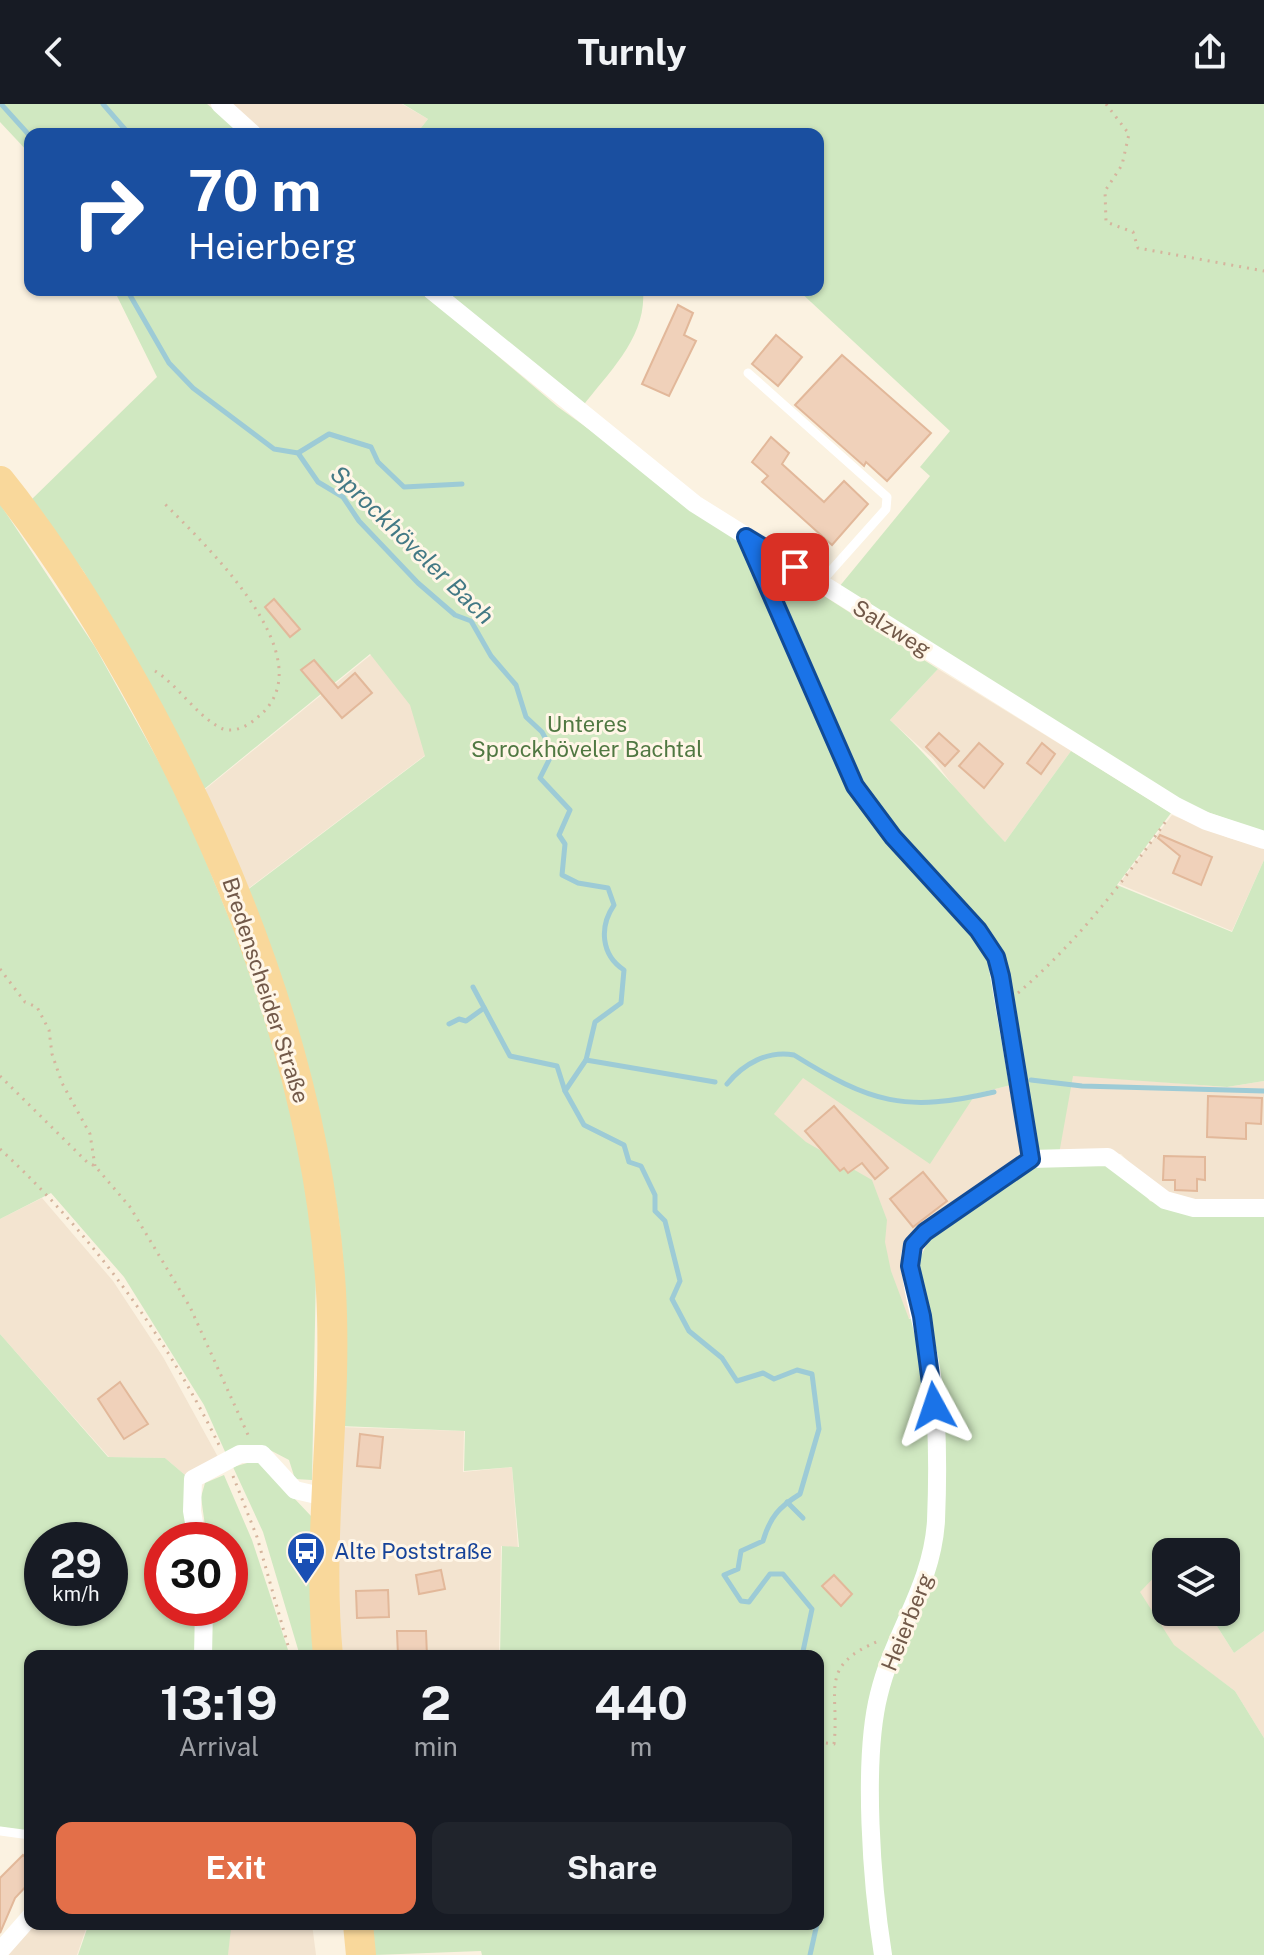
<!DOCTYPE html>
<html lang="en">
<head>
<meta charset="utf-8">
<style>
	body { margin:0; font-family:"Public Sans",sans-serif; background:#20242c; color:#f1f3f6; height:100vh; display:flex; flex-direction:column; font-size:30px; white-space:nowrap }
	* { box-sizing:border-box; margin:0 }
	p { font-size:26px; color:#9ea1a6 }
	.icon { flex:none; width:44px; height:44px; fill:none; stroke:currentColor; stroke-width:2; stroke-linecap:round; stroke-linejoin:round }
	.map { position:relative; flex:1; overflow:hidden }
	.sheet { position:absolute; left:24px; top:1546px; width:800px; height:280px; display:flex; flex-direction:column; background:#171b24; border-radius:16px; box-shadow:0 2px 6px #0004 }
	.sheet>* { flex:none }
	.top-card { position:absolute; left:24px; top:24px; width:800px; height:168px; border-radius:16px; box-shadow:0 2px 6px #0004; background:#1a4fa0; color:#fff; overflow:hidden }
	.buttons { position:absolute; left:1152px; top:1434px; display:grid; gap:16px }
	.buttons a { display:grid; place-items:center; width:88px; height:88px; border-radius:16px; background:#171b24; box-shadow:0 2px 6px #0004; font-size:40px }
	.speed { position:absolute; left:24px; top:1418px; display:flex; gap:16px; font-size:40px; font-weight:700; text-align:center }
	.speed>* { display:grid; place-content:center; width:104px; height:104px; border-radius:50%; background:#171b24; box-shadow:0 2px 6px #0004; line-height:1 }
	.speed small { font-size:20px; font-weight:400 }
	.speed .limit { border:12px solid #d22; background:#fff; color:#111 }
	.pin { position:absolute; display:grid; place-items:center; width:68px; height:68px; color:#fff; margin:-34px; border-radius:16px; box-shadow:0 4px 12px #0006 }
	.me { position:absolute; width:88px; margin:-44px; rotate:355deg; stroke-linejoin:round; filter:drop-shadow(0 0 6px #0008) }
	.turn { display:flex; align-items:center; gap:28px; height:168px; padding:0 32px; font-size:36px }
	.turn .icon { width:104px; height:104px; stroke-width:2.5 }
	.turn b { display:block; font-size:56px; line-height:68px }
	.eta { display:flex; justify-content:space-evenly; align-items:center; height:136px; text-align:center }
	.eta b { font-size:48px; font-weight:700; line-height:56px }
	.button { display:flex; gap:16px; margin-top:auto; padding:16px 32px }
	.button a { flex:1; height:92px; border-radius:16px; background:#e36f49; color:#fff; font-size:32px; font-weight:700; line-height:92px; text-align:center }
	.button a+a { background:#20242c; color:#f1f3f6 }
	header { display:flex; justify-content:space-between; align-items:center; height:104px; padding:0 32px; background:#171b24; font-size:36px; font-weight:700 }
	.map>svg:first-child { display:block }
	.residential { fill:#f3e4d0 }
	.green { fill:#d0e8c1; fill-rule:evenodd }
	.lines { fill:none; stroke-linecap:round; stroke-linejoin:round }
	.stream { stroke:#9dcbd6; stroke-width:5 }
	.building { fill:#f0d1ba; stroke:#e2b89a; stroke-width:2 }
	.path { stroke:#d5b49d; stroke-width:3; stroke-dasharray:2 6; stroke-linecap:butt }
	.service { stroke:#fff; stroke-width:9 }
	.minor { stroke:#fff; stroke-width:18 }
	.primary { stroke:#f9d89b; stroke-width:30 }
	.route-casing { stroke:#114b97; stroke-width:20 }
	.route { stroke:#1a73e8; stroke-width:14 }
	.labels { text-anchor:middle; stroke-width:6; stroke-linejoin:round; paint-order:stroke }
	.street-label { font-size:22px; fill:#725949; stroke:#fff6e7 }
	.park-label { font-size:22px; fill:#507842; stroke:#fff6e7 }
	.transit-label { font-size:22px; fill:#164399; stroke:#fff6e7; text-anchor:start }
	.water-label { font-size:24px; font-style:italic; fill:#437985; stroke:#fff6e7 }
</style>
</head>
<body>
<header><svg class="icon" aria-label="back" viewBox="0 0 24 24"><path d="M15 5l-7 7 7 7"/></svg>Turnly<svg class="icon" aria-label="share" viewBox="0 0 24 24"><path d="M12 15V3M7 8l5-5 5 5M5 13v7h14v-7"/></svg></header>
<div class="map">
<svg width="1264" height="1851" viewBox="0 0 1264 1851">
	<rect width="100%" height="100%" fill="#fbf2e1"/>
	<!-- residential -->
	<g class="residential">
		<path d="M 226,0 L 402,0 L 428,15 L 416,30 L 260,30 Z"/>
		<path d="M 399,528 L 472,616 L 245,787 L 203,687 Z"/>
		<path d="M 938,565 L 1071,647 L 1005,738 L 960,691 L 933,655 L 890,616 Z"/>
		<path d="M 1172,711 L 1229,734 L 1264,743 L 1264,756 L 1232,827 L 1119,780 Z"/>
		<path d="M 763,949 L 926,1002 L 1015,980 L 1025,1053 L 918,1127 L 922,1212 L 866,1223 L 724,970 Z"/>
		<path d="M 1072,971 L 1227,983 L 1264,977 L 1264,1101 L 1178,1095 L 1142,1072 L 1121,1050 L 1058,1049 Z"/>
		<path d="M 42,1094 L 113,1177 L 163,1253 L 218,1353 L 185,1371 L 165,1354 L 109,1353 L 0,1230 L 0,1115 Z"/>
		<path d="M 339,1323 L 464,1327 L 463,1368 L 512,1363 L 518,1444 L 501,1442 L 499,1552 L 340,1552 L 335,1498 Z"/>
		<path d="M 1166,1460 L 1166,1508 L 1208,1508 L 1234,1549 L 1264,1527 L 1264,1634 L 1235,1587 L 1174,1542 L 1139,1488 Z"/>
		<path d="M 229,1820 L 312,1820 L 316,1851 L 228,1851 Z"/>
		<path d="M 87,1822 L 77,1851 L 6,1851 L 27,1824 Z"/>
	</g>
	<!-- green -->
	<g class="green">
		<path d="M 0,0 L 207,0 L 245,30 L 30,30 L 30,50 L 0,18 Z"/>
		<path d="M 403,0 L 1264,0 L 1264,728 L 1179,698 L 839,483 L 930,372 L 920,363 L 950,327 L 798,186 L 818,186 L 818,30 L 416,30 L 428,15 Z"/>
		<path d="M 114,186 L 420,186 L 558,303 L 657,374 L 747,445 L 828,633 L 995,853 L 1015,980 L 971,991 L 973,994 L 930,1060 L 803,974 L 774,1010 L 806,1038 L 872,1076 L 887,1116 L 885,1138 L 891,1167 L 909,1215 L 922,1212 L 934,1334 L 930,1436 L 873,1614 L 881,1851 L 482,1851 L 481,1847 L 374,1851 L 371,1820 L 818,1820 L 818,1552 L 500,1552 L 502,1442 L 519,1443 L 512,1363 L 464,1367 L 465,1327 L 340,1322 C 341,1264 348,1203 342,1145 C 331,1020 286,905 246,787 L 425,652 L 410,601 L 370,550 L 203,686 L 84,468 L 31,396 L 157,273 Z"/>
		<path d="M 445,186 L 643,186 C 647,233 609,268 582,303 Z"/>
		<path d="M 0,400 L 95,543 L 183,701 L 264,900 L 310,1078 L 316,1167 L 312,1376 L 295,1375 L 289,1356 L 268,1345 L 227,1352 L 204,1301 L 124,1173 L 51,1089 L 0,1115 Z"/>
		<path d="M 757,449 L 938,565 L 890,616 C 931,654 966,698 1005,738 L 1071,647 L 1171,709 L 1117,781 L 1232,828 L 1264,756 L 1264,977 L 1227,983 L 1073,972 L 1059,1050 L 1031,1044 L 998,849 L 855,678 Z"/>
		<path d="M 1115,1056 L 1150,1097 L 1193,1108 L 1264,1111 L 1264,1527 L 1234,1549 L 1208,1508 L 1226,1508 L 1226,1448 L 1166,1448 L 1166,1461 L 1140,1488 L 1174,1541 L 1235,1587 L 1264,1634 L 1264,1851 L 887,1851 L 882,1830 L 876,1659 L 881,1593 L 911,1533 L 936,1434 L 926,1205 L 918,1158 L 933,1128 L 1034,1058 Z"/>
		<path d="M 0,1230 L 108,1353 L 165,1354 L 185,1371 L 193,1436 L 162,1436 L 162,1504 L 200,1504 L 199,1552 L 30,1552 L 30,1727 L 0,1723 ZM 42,1436 L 110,1436 L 110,1504 L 42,1504 Z"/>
		<path d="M 258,1356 L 311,1412 L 311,1483 L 318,1552 L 300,1552 L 263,1428 L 233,1363 Z"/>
		<path d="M 224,1371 L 252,1436 L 290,1552 L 208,1552 L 209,1504 L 230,1504 L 230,1436 L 207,1436 L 201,1393 L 205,1379 Z"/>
		<path d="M 88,1822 L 231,1824 L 228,1851 L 78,1851 Z"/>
	</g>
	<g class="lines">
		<!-- stream -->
		<g class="stream">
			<path d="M 1,0 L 30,32"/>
			<path d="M 103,0 L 129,30"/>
			<path d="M 127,186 L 169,259 L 193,284 L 274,345 L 298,349 L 318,378 L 343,393 L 359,417 L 418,479 L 455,511 L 471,517 L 491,552 L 516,581 L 526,613 L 542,628 L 553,648 L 540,674 L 570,706 L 559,731 L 565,740 L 562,771 L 578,779 L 608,784 L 614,801 C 599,823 601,851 624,866 L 621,899 L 595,918 L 586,956 L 565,987 L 584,1021 L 624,1041 L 629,1058 L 641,1062 L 655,1091 L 655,1107 L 665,1117 L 680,1177 L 672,1195 L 689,1227 L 722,1254 L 737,1277 L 763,1269 L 774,1275 L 797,1266 L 812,1270 L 819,1325 L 800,1390 C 779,1403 770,1413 763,1437 L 741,1447 L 738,1465 L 724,1471 L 741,1497 L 749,1498 L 770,1470 L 783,1470 L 812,1505 L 802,1552"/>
			<path d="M 298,349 L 329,330 L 371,343 L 378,358 L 404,383 L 462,380"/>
			<path d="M 473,883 L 510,952 L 557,962 L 565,987"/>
			<path d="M 449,920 L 459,915 L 466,917 L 484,904"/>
			<path d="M 586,956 L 715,978"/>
			<path d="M 1031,976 L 1082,982 L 1264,987"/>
			<path d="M 727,980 C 743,960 768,946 794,951 C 871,999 905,1009 994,988"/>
			<path d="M 787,1398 L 803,1414"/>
			<path d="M 818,1623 L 819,1626"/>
			<path d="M 818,1658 L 820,1654"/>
			<path d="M 810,1851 L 817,1820"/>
		</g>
	</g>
	<!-- building -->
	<g class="building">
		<path d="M 678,201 L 693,209 L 684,231 L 696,237 L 669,292 L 642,280 Z"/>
		<path d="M 776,231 L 802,253 L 778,282 L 752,260 Z"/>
		<path d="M 842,251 L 931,329 L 887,377 L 866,358 L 864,362 L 795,301 Z"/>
		<path d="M 771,333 L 789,349 L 782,360 L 824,398 L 844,377 L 868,400 L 832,441 L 762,378 L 768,372 L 752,358 Z"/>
		<path d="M 274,495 L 300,525 L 290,533 L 265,503 Z"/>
		<path d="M 314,556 L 338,584 L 355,569 L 372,589 L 342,614 L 301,566 Z"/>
		<path d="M 939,629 L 959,647 L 945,662 L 926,643 Z"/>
		<path d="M 979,639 L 1003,660 L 984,684 L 959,662 Z"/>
		<path d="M 1042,639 L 1055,650 L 1041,670 L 1027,659 Z"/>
		<path d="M 1160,731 L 1212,753 L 1201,781 L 1173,769 L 1180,752 L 1158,734 Z"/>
		<path d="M 1208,992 L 1262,994 L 1261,1020 L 1246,1019 L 1246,1035 L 1207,1033 Z"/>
		<path d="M 834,1002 L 888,1064 L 875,1075 L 862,1059 L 848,1069 L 844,1064 L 840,1067 L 805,1027 Z"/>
		<path d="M 1164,1052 L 1205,1053 L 1205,1076 L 1197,1075 L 1197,1087 L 1175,1086 L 1175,1076 L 1163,1076 Z"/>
		<path d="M 923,1068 L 947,1097 L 913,1123 L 890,1095 Z"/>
		<path d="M 120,1278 L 148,1320 L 124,1335 L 98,1295 Z"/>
		<path d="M 360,1330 L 383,1333 L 380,1364 L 357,1362 Z"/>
		<path d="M 441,1466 L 445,1485 L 419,1490 L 416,1471 Z"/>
		<path d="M 834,1471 L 852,1490 L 841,1502 L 822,1482 Z"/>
		<path d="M 388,1486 L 389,1513 L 357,1514 L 356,1487 Z"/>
		<path d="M 397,1527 L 426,1527 L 427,1552 L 398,1552 Z"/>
		<path d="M 23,1751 L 30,1758 L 30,1778 L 15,1794 L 0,1829 L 0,1774 Z"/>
	</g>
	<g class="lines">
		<!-- path -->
		<g class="path">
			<path d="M 1106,0 L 1129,30 L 1122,61 L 1105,87 L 1106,118 L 1133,128 L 1138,144 L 1264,167"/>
			<path d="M 155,567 C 179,582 195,610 219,623 C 232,631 248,622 258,613 C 329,555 202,438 162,397"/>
			<path d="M 0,865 L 25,898 L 37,903 L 49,926 L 52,950 L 62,979 L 90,1030 L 95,1062"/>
			<path d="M 1018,889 C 1077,838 1121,781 1166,717"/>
			<path d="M 0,972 L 88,1059 L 95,1062 L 130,1103 L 190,1203 L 249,1333"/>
			<path d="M 0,1045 C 91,1129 166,1232 220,1343"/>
			<path d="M 233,1372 L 257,1433 L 291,1552"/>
			<path d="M 818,1638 L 834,1640 C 840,1587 817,1562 879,1537"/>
			<path d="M 158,1820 L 241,1823"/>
		</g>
		<!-- service -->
		<g class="service">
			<path d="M 748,269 L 887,393 L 886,405 L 820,479"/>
			<path d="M 0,1727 L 30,1731"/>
		</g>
		<!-- minor -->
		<g class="minor">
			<path d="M 220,0 L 253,30"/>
			<path d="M 431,186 L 695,400 L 1176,702 L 1206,717 L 1264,736"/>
			<path d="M 746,433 L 855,682 L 893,733 L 978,826 L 996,853 L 1031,1055 L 1108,1053 L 1165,1096 L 1194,1104 L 1264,1104"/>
			<path d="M 197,1436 L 192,1407 L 193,1375 L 240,1350 L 262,1350 L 295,1386 L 325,1393"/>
			<path d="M 203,1552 L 204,1504"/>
			<path d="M 0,1847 L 30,1813"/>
			<path d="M 883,1851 C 872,1782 862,1657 879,1590 C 894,1528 932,1482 936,1417 C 938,1369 938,1319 932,1271 C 927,1232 910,1190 910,1151 L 913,1141 L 925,1128 L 1031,1055"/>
		</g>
		<!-- primary -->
		<g class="primary">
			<path d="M 0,377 C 58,449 106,528 150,609 C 246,788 318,983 331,1187 C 338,1309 316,1430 328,1552"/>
			<path d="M 358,1820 L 361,1851"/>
		</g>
	</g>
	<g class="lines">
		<!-- route casing -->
		<g class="route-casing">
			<path id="route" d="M 795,463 L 746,433 L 855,682 L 893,733 L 978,826 L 996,853 L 1001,872 L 1031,1055 L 925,1128 L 913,1141 L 910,1162 L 922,1212 L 934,1302"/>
		</g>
		<!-- route -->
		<use href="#route" class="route"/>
	</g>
	<!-- icons -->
	<defs>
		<g id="bus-pin" transform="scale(2)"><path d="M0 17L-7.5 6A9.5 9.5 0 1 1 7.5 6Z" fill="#1a4fb4" stroke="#fff6e7"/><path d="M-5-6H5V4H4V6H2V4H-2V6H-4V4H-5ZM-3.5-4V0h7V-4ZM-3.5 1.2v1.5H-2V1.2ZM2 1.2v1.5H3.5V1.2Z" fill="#fff"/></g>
	</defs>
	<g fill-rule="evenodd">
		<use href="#bus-pin" x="306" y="1447"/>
	</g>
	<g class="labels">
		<!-- street labels -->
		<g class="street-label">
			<text transform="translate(892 524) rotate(32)" y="8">Salzweg</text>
			<text transform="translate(266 886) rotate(72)" y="8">Bredenscheider Straße</text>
			<text transform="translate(907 1518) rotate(-68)" y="8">Heierberg</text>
		</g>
		<!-- park labels -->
		<g class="park-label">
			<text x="587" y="628">Unteres<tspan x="587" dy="25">Sprockhöveler Bachtal</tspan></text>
		</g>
		<!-- transit labels -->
		<g class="transit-label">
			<text x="334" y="1455">Alte Poststraße</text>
		</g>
		<!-- water labels -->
		<g class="water-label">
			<text transform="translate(412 441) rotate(44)" y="8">Sprockhöveler Bach</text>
		</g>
	</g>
</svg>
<div class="buttons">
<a><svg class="icon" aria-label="layers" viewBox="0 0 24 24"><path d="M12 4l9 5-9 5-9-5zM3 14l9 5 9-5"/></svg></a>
</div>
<div class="speed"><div>29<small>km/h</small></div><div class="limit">30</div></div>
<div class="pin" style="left:795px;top:463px;background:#d93025"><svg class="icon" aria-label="arrive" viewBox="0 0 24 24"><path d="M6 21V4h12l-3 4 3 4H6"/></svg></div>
<svg class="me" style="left:934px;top:1302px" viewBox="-20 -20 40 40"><path d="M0-17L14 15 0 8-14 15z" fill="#1a73e8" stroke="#fff" stroke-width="4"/></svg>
<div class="top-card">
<div class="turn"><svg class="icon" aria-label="right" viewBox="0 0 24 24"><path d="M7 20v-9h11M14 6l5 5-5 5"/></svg><div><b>70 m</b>Heierberg</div></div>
</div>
<section class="sheet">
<div class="eta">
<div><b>13:19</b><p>Arrival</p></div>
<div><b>2</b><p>min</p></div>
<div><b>440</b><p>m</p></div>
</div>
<div class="button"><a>Exit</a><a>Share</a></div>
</section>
</div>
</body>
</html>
